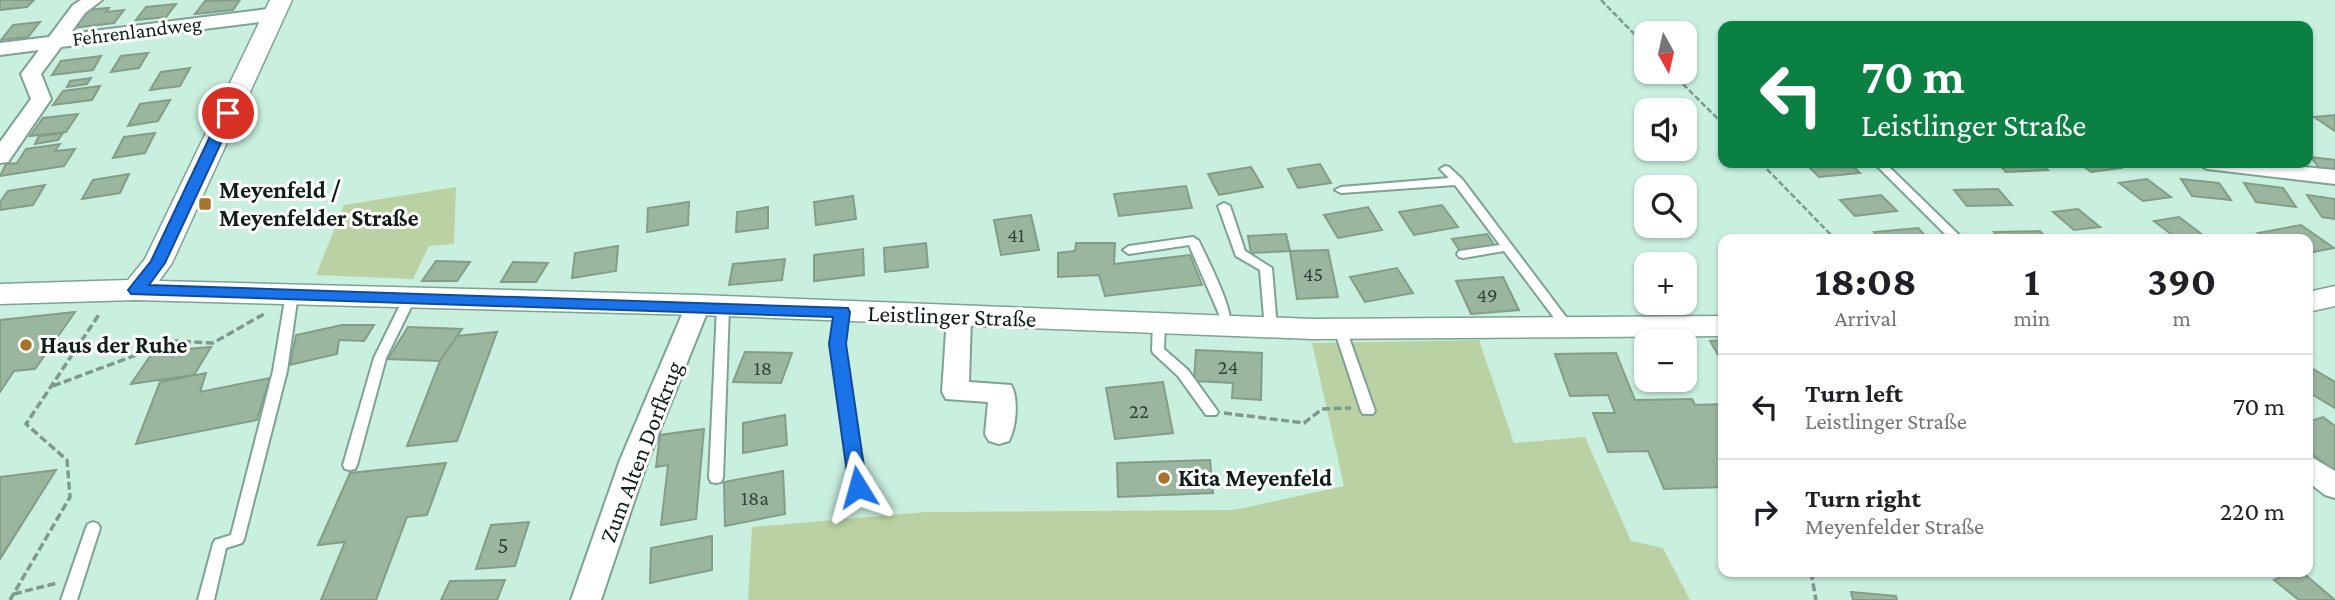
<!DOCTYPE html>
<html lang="en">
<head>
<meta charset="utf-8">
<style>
	body { margin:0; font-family:"Crimson Pro",serif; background:#f6f6f6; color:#202124; height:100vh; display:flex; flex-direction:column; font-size:26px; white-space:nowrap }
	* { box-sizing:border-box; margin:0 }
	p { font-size:23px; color:#757577 }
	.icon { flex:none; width:38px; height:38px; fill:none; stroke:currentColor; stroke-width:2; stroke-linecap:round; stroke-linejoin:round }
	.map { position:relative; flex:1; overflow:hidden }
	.panel { position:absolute; left:1718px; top:234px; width:595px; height:343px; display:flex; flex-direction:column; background:#fff; border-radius:14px; box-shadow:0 2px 5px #0004 }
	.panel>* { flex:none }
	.banner { position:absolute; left:1718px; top:21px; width:595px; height:147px; border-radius:14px; box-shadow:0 2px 5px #0004; background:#0b8043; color:#fff; overflow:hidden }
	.needle { width:46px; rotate:172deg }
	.fabs { position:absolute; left:1634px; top:21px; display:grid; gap:14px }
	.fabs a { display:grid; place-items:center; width:63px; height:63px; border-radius:14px; background:#fff; box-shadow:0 2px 5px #0004; font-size:35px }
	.pin { position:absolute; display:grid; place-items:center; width:60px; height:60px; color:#fff; margin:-30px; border:4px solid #fff; border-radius:50%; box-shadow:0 2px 7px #0007 }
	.me { position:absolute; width:77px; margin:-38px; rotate:352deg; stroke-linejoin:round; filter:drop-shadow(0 0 5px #0008) }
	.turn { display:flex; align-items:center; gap:24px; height:147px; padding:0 28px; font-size:32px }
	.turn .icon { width:91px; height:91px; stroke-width:2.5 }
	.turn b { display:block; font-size:49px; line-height:60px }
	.eta { display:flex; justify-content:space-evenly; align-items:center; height:119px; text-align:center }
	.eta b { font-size:42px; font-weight:700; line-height:49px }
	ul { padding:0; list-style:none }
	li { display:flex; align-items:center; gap:21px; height:105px; padding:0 28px; border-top:2px solid #e0e0e0 }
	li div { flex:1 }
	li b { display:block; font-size:26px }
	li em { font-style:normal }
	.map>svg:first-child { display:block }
	.green { fill:#bad2a3 }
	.building { fill:#9bb69f; stroke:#839d87; stroke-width:2 }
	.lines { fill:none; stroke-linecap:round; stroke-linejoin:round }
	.service-casing { stroke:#7ea294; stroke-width:4 }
	.minor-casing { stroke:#7ea294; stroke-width:4 }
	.tertiary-casing { stroke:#7ea294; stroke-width:3 }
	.path-far1 { stroke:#7e9a8e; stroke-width:2.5; stroke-dasharray:6 2.5; stroke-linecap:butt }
	.path { stroke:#7e9a8e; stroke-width:3.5; stroke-dasharray:8 3.5; stroke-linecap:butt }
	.service { fill:#fff; fill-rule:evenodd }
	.minor { fill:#fff; fill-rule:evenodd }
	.tertiary { fill:#fff; fill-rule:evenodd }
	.route { fill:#1a73e8; stroke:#114b97; stroke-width:2 }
	.poi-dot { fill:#a8732d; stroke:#fff; stroke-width:2.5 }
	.labels { text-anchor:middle; stroke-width:6; stroke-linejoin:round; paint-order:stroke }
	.far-street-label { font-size:21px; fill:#101e18; stroke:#fff }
	.number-label { font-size:21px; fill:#33443a }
	.poi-label { font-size:24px; font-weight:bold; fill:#101e18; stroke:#fff; text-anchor:start }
	.street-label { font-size:24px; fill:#101e18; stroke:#fff }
	.near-number-label { font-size:24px; fill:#33443a }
</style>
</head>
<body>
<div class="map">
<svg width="2335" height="600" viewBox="0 0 2335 600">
	<rect width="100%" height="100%" fill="#c9efdf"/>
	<!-- green -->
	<g class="green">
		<path d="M 456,187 L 454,244 L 429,246 L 413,279 L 316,275 L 344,205 Z"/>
		<path d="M 1479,340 L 1514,443 L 1585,437 L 1631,541 L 1663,548 L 1690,600 L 748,600 L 752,527 L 926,512 L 1234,510 L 1344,486 L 1312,343 Z"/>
	</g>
	<!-- building -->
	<g class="building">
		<path d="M 0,0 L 34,0 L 27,7 L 0,10 Z"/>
		<path d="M 240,0 L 233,10 L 195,14 L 205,1 Z"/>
		<path d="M 176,4 L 166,17 L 136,20 L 146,7 Z"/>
		<path d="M 109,8 L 106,12 L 124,10 L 114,23 L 72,28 L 86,10 Z"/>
		<path d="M 40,22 L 28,37 L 1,40 L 13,25 Z"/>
		<path d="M 148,53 L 139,68 L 111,72 L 121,56 Z"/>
		<path d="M 101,56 L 93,70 L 52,75 L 61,61 Z"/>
		<path d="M 190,68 L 180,86 L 150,90 L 161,72 Z"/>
		<path d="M 91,78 L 87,84 L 67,87 L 70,81 Z"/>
		<path d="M 100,86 L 92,100 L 53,105 L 63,91 Z"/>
		<path d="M 170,100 L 158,121 L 128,126 L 140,104 Z"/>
		<path d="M 78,114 L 66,132 L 30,136 L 43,118 Z"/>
		<path d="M 2335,115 L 2335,131 L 2314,117 Z"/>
		<path d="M 63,133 L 58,140 L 35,144 L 39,136 Z"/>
		<path d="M 155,133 L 145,153 L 113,158 L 124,137 Z"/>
		<path d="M 60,144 L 55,151 L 75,149 L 64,166 L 0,176 L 6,164 L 17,163 L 26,149 Z"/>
		<path d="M 2311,157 L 2335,160 L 2335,174 L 2322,172 Z"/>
		<path d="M 1805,163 L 1850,163 L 1860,173 L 1819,177 Z"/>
		<path d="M 1998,163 L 2041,163 L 2048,170 L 2006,172 Z"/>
		<path d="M 2079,163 L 2115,163 L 2121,168 L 2091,172 Z"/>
		<path d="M 1320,164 L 1331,183 L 1298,188 L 1288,169 Z"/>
		<path d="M 1251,167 L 1263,187 L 1219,195 L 1208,174 Z"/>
		<path d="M 129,174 L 120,193 L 82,199 L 93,180 Z"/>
		<path d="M 2147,179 L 2171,197 L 2143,201 L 2119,183 Z"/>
		<path d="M 2181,179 L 2219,183 L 2231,200 L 2192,196 Z"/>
		<path d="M 2244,183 L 2283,188 L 2296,207 L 2256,202 Z"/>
		<path d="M 45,185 L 33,205 L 0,210 L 0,202 L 8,191 Z"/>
		<path d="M 1186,186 L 1192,208 L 1119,216 L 1114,194 Z"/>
		<path d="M 1998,189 L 2012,205 L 1967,206 L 1954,190 Z"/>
		<path d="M 1881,195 L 1897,211 L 1855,216 L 1840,200 Z"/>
		<path d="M 2307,195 L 2335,199 L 2335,219 L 2322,217 Z"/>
		<path d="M 853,196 L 856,219 L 816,225 L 814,202 Z"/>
		<path d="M 689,202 L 688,225 L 647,232 L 648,208 Z"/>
		<path d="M 1442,205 L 1458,227 L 1414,235 L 1399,212 Z"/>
		<path d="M 768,207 L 768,228 L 736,232 L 737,212 Z"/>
		<path d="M 1368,207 L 1382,230 L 1338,238 L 1324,215 Z"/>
		<path d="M 2078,209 L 2100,227 L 2074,230 L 2053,212 Z"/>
		<path d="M 1031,215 L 1039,250 L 1001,255 L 994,220 Z"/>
		<path d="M 2179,217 L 2204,236 L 2179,240 L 2154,221 Z"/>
		<path d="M 2301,225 L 2334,248 L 2308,253 L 2308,240 L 2268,240 L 2258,233 Z"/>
		<path d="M 1918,228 L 1929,240 L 1881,240 L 1874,232 Z"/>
		<path d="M 2040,231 L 2048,240 L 2000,240 L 1994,232 Z"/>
		<path d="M 1286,234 L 1290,251 L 1251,253 L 1248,236 Z"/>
		<path d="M 1487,234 L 1495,246 L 1460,251 L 1452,239 Z"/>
		<path d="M 926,243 L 928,267 L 885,272 L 884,248 Z"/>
		<path d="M 1076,243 L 1115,243 L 1114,264 L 1190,255 L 1202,285 L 1105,296 L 1099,275 L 1058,277 L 1058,253 L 1075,251 Z"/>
		<path d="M 618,246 L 616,271 L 572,278 L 575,253 Z"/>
		<path d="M 863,249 L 864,275 L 814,281 L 814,255 Z"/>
		<path d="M 1328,250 L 1338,297 L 1297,299 L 1290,251 Z"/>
		<path d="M 785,259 L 782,280 L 729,285 L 733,264 Z"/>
		<path d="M 436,261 L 470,262 L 457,281 L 422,281 Z"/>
		<path d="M 513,262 L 548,263 L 536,282 L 501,282 Z"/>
		<path d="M 1397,268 L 1413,293 L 1365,302 L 1350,277 Z"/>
		<path d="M 1503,277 L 1519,310 L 1471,314 L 1456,281 Z"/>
		<path d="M 75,312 L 35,369 L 14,371 L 0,392 L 0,320 Z"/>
		<path d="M 342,325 L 374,325 L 364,341 L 339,340 L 337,354 L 290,365 L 296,335 Z"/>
		<path d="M 408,327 L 462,329 L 440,361 L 388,359 Z"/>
		<path d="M 497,332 L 457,441 L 407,446 L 440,361 L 457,336 Z"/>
		<path d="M 1724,340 L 1724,365 L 1710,341 Z"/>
		<path d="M 211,347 L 194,375 L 131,384 L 153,352 Z"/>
		<path d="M 1196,350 L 1262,353 L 1261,400 L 1232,398 L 1233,383 L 1194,381 Z"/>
		<path d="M 745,352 L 792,353 L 781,383 L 733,382 Z"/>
		<path d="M 1616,353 L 1635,400 L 1692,399 L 1695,405 L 1722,404 L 1724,487 L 1664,489 L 1648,451 L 1608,452 L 1593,413 L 1615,413 L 1608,395 L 1570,396 L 1555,354 Z"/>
		<path d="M 2308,366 L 2335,382 L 2335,408 L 2308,392 Z"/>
		<path d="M 206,373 L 200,392 L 270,378 L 257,420 L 136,444 L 160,382 Z"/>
		<path d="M 1163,382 L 1173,433 L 1115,439 L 1106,388 Z"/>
		<path d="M 785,415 L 787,445 L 743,453 L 743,423 Z"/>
		<path d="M 2323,417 L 2335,426 L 2335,471 L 2308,451 L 2308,422 Z"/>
		<path d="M 704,429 L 696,519 L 661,525 L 668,465 L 656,467 L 660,435 Z"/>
		<path d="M 1210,460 L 1213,493 L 1118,497 L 1117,463 Z"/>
		<path d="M 446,463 L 427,515 L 407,517 L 376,600 L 321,600 L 345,542 L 318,545 L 350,473 Z"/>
		<path d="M 56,470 L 0,559 L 0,477 Z"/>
		<path d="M 783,471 L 785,514 L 725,526 L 724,482 Z"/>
		<path d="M 529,522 L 515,566 L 476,569 L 491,525 Z"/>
		<path d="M 712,536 L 712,570 L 650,583 L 651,548 Z"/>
		<path d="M 2290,572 L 2302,572 L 2335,600 L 2299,600 L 2274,580 Z"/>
		<path d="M 505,580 L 497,600 L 441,600 L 450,581 Z"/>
		<path d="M 1851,592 L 1896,596 L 1897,600 L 1853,600 Z"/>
	</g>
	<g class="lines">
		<!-- service casing -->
		<g class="service-casing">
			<g id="service">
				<path d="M 1874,163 L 1885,163 L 1964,240 L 1951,240 Z"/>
				<path d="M 1445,166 L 1449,167 L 1462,179 L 1572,325 L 1574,328 L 1572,331 L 1564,331 L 1504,251 L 1463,258 L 1459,257 L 1457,254 L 1459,251 L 1500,245 L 1455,185 L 1341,193 L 1335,190 L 1341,187 L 1449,178 L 1440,169 Z"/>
				<path d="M 1224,203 L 1230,206 L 1245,251 L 1272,268 L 1277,329 L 1275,332 L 1271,333 L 1265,329 L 1260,270 L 1236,256 L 1218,206 Z"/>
				<path d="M 1193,237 L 1199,241 C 1208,261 1236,313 1230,331 L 1226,332 L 1220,328 L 1219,314 L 1189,245 L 1129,254 L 1123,250 L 1129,246 Z"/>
				<path d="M 292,290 L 298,294 L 287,371 L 244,539 L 242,543 L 226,548 L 214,600 L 198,600 L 213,544 L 215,540 L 231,535 L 273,371 L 286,294 Z"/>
				<path d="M 410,293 L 416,297 L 386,358 L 357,465 L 355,469 L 350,470 L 345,469 L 343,465 L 374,358 L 404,297 Z"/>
				<path d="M 723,303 L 729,307 L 723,478 L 721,482 L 716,483 L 711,482 L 709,478 L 717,307 Z"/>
				<path d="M 842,308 L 848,312 L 844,344 L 865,487 L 863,491 L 858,493 L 853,491 L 851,487 L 832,344 L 836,312 Z"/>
				<path d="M 1159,321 L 1165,325 L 1164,349 L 1188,370 L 1216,409 L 1218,412 L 1216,415 L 1206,415 L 1178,376 L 1153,353 L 1152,350 L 1153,325 Z"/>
				<path d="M 1340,325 L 1346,329 L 1375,411 L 1373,414 L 1363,414 L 1361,411 L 1334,329 Z"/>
				<path d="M 93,522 L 98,524 L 100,528 L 77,600 L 61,600 L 86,528 L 88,524 Z"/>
			</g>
		</g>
		<!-- minor casing -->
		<g class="minor-casing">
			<g id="minor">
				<path d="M 81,0 L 102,0 L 85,13 L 70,34 L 275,8 L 284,14 L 275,20 L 61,47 L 41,74 L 51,99 L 8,162 L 0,163 L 0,142 L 31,99 L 21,74 L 39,50 L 0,55 L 0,43 L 49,37 L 73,5 Z"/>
				<path d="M 2196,163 L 2264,163 L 2335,170 L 2335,184 L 2207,169 Z"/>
				<path d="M 698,297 L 707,299 L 710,305 L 648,460 L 601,600 L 571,600 L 620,460 L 686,305 L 689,299 Z"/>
				<path d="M 959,309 L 968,311 L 971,317 L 969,382 L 1011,385 C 1019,398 1016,428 1009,441 L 999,444 L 989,441 L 985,434 L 988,402 L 946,399 L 942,392 L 947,317 L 950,311 Z"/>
				<path d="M 2308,455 L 2335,471 L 2335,498 L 2325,495 L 2308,482 Z"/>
			</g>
		</g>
		<!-- tertiary casing -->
		<g class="tertiary-casing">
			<g id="tertiary">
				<path d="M 270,0 L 292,0 L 172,263 L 159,281 L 698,295 L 1312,319 L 1724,316 L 1724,336 L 1312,339 L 698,315 L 136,300 L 0,304 L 0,284 L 128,280 L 145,259 Z"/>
				<path d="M 2335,286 L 2335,306 L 2308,312 L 2308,292 Z"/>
			</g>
		</g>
		<!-- path-far1 -->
		<g class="path-far1">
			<path d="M 1601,0 L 1647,47"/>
			<path d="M 1671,72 L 1724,125"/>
			<path d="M 1761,163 L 1836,240"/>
		</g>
		<!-- path -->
		<g class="path">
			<path d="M 53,386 L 174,341 L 213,343 L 264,314"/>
			<path d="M 1224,413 L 1304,423 L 1322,409 L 1351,408"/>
			<path d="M 1811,572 L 1816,600"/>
			<path d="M 14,594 L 57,583"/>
			<path d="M 10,600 L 70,497 L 67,460 L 26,424 L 100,313"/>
		</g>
		<!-- service -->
		<use href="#service" class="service"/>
		<!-- minor -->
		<use href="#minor" class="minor"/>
		<!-- tertiary -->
		<use href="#tertiary" class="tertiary"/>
	</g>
	<!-- route -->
	<path class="route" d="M 228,109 L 235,113 L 165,263 L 149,285 L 848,308 L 850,312 L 846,344 L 867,487 L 864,492 L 851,492 L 849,487 L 829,344 L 833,317 L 131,294 L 128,290 L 151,261 L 221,113 Z"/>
	<!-- markers -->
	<g class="poi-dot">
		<rect x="198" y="197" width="14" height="14" rx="3.5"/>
		<circle cx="26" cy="345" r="7"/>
		<circle cx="1164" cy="478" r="7"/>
	</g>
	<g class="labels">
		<!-- far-street labels -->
		<g class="far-street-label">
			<text transform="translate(137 31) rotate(-7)" y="7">Fehrenlandweg</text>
		</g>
		<!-- number labels -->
		<g class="number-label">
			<text x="1016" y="242">41</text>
			<text x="1313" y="281">45</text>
			<text x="1487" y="302">49</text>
			<text x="1228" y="374">24</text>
			<text x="763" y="375">18</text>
			<text x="1139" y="418">22</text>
			<text x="755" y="505">18a</text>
		</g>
		<!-- poi labels -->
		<g class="poi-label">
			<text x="219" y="198">Meyenfeld /<tspan x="219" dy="28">Meyenfelder Straße</tspan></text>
			<text x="40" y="353">Haus der Ruhe</text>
			<text x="1178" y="486">Kita Meyenfeld</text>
		</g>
		<!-- street labels -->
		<g class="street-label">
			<text transform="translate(952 316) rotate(2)" y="8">Leistlinger Straße</text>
			<text transform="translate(641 452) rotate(-69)" y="8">Zum Alten Dorfkrug</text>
		</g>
		<!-- near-number labels -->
		<g class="near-number-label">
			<text x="503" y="553">5</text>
		</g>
	</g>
</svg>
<div class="fabs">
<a><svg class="needle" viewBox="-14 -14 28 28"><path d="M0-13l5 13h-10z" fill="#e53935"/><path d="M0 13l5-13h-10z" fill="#757577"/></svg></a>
<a><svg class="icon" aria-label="sound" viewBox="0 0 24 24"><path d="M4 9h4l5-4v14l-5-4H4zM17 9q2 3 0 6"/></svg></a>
<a><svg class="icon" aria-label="search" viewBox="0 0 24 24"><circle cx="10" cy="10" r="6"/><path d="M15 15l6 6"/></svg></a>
<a>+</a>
<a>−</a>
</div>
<div class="pin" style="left:228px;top:113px;background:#d93025"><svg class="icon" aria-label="arrive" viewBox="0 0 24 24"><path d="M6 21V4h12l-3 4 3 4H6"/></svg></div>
<svg class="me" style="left:858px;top:487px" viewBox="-20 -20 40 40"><path d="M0-17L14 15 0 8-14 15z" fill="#1a73e8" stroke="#fff" stroke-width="4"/></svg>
<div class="banner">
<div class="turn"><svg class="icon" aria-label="left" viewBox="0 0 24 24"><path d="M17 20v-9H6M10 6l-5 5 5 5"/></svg><div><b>70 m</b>Leistlinger Straße</div></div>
</div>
<section class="panel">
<div class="eta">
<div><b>18:08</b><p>Arrival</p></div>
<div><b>1</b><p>min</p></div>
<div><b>390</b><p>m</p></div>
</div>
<ul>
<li><svg class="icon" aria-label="left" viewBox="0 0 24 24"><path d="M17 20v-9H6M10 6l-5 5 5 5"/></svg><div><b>Turn left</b><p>Leistlinger Straße</p></div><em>70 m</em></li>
<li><svg class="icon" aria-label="right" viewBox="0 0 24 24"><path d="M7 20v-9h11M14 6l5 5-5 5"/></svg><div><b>Turn right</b><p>Meyenfelder Straße</p></div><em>220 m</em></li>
</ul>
</section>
</div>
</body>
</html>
